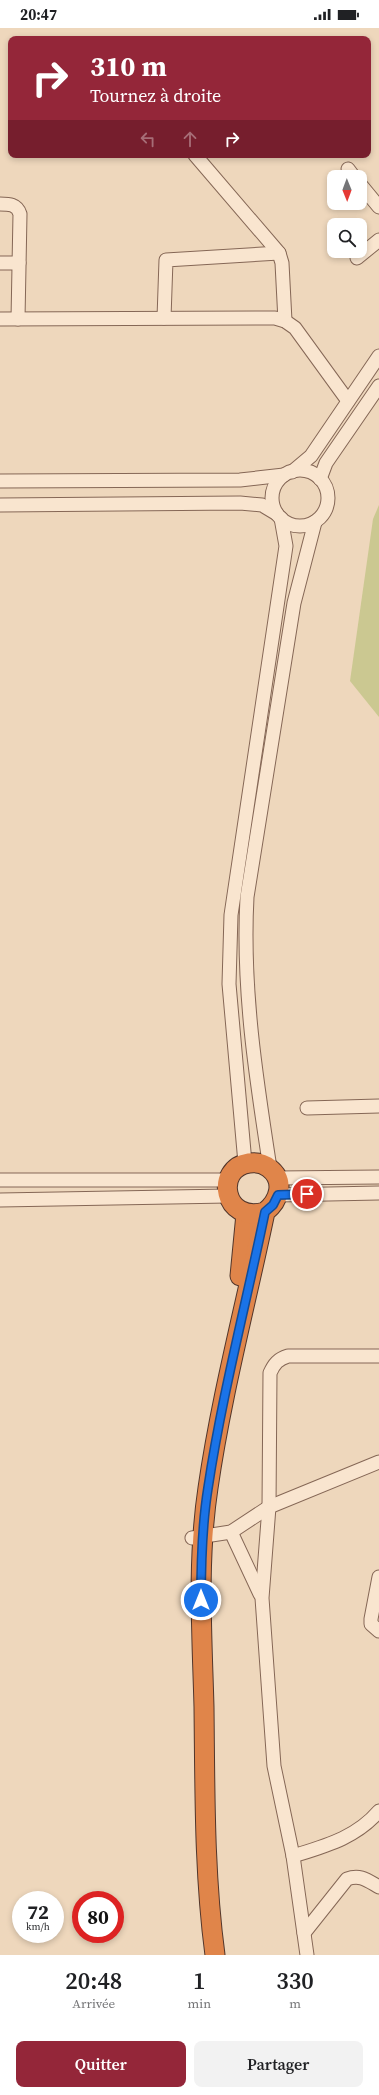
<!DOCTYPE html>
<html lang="fr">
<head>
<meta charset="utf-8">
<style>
	body { margin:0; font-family:"Source Serif 4",serif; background:#f2f2f2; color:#202124; height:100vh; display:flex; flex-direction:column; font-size:15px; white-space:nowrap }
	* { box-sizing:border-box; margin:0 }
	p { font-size:13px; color:#757577 }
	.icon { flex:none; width:22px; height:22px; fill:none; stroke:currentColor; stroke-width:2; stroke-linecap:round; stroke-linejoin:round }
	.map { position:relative; height:1927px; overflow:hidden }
	.details { display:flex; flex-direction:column; background:#fff; flex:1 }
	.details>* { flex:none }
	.hud { position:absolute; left:8px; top:8px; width:363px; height:122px; border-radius:8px; box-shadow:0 2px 6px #0003; background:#942639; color:#fff; overflow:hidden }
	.needle { width:26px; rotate:179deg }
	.buttons { position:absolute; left:327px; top:142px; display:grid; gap:8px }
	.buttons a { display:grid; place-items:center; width:40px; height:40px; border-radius:8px; background:#fff; box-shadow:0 2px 6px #0003; font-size:20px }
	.speed { position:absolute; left:12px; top:1863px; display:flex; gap:8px; font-size:20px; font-weight:700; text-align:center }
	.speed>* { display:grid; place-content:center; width:52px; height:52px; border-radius:50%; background:#fff; box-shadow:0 2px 6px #0003; line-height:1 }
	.speed small { font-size:10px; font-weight:400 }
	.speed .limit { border:6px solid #d22; background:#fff; color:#111 }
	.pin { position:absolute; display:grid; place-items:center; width:34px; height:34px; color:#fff; margin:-17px; border:2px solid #fff; border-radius:50%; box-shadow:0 1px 4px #0007 }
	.me { position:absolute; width:44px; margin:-22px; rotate:0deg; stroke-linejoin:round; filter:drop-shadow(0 0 3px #0008) }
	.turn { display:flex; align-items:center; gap:14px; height:84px; padding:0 16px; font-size:18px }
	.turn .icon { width:52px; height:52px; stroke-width:2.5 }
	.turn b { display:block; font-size:28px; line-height:34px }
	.lanes { display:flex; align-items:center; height:38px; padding:0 16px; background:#0003; justify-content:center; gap:20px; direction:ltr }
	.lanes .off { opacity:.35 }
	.eta { display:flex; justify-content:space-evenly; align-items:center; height:68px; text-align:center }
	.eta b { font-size:24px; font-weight:600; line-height:28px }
	.action { display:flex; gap:8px; margin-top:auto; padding:8px 16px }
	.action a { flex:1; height:46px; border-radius:8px; background:#942639; color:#fff; font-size:16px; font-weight:600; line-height:46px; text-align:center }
	.action a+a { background:#f2f2f2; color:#202124 }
	.status { display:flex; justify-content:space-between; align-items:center; height:28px; padding:0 20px; background:#fff; direction:ltr }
	.status svg { height:11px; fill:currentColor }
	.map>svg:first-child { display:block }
	.green { fill:#cbc891 }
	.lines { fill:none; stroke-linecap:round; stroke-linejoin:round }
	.minor-casing { stroke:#856756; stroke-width:15 }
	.highway-casing { stroke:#52362b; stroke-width:21 }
	.minor { stroke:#f9e5cf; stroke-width:13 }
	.highway { stroke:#e0854a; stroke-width:19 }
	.route-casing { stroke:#114b97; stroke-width:10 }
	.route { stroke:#1a73e8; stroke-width:7 }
</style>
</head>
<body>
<div class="status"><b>20:47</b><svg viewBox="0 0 49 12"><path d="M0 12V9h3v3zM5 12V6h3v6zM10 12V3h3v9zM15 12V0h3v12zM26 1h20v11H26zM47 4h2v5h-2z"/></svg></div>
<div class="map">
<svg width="379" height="1927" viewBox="0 0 379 1927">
	<rect width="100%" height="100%" fill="#eed7bc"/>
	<!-- green -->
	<path class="green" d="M 379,477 L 379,689 L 350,653 L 373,491 Z"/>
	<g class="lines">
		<!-- minor casing -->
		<g class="minor-casing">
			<g id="minor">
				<path d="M 195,127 L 279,225 L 282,235 L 285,293"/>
				<path d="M 348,141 L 354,149"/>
				<path d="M 360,156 L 379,179"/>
				<path d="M 0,176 C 9,176 17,176 20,186 L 18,291"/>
				<path d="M 357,230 L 379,212"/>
				<path d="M 0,235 L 19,235"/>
				<path d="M 164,290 L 166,232 L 279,225"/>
				<path d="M 0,291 L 275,290 L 285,293 L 295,300 L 348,373"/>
				<circle cx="300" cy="470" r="28"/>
				<path d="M 292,444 L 311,428 L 379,328"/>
				<path d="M 320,451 L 326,435 L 379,358"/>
				<path d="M 0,453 L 240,452 L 284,447"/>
				<path d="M 0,477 L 240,475 L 262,477 L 277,486"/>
				<path d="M 307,1080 L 379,1078"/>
				<path d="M 245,1135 L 229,956 L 231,887 L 286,518 L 281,490"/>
				<path d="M 270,1140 C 256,1050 242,960 247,869 L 294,575 L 315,494"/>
				<path d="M 277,1150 L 379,1149"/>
				<path d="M 0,1152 L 228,1152"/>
				<path d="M 278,1167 L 379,1165"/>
				<path d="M 0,1172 L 228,1168"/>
				<path d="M 231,1504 L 260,1566"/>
				<path d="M 192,1510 L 231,1504 L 269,1479 L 379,1434"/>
				<path d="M 379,1549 L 371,1591 L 371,1596 L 379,1603"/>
				<path d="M 293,1828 C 325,1818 356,1810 379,1783"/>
				<path d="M 304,1905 L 347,1851 C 360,1846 367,1852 379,1859"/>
				<path d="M 307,1927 L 293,1828 L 274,1738 L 262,1570 L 269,1479 L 270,1345 C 274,1336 278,1331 288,1328 L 379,1328"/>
			</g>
		</g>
		<!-- highway casing -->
		<g class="highway-casing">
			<g id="highway">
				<path d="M 240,1248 L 246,1186"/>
				<path d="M 215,1927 C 204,1845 205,1761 204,1679 C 202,1606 197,1533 208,1460 C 221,1369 246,1275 265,1184 C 279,1173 286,1153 269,1140 C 263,1135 256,1134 249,1135 C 214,1140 223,1196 265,1184"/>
			</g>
		</g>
		<!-- minor -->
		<use href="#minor" class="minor"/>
		<!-- highway -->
		<use href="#highway" class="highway"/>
	</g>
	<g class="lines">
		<!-- route casing -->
		<g class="route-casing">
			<path id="route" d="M 201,1572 C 201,1535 202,1497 208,1460 C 222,1367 246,1276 265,1184 L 273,1177 L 278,1167 L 307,1166"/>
		</g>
		<!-- route -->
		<use href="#route" class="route"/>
	</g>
</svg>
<div class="buttons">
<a><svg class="needle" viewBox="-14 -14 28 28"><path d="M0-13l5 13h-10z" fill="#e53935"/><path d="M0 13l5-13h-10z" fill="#757577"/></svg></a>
<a><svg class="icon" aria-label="search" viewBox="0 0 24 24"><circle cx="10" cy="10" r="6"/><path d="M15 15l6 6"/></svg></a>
</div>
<div class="speed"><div>72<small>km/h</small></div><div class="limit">80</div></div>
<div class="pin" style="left:307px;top:1166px;background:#d93025"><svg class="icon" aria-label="arrive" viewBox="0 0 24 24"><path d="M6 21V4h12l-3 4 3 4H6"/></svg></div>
<svg class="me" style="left:201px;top:1572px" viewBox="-20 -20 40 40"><circle r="17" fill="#1a73e8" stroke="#fff" stroke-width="3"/><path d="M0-11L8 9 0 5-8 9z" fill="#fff"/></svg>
<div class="hud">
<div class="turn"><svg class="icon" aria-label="right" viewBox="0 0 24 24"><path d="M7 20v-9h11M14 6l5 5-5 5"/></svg><div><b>310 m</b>Tournez à droite</div></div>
<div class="lanes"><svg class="icon off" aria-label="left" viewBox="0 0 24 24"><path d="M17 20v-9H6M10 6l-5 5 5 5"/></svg><svg class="icon off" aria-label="ahead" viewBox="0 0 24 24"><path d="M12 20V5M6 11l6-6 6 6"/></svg><svg class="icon" aria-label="right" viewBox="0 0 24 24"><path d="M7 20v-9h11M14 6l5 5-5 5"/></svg></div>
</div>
</div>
<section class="details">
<div class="eta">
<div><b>20:48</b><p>Arrivée</p></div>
<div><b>1</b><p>min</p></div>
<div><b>330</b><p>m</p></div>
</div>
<div class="action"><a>Quitter</a><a>Partager</a></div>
</section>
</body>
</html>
